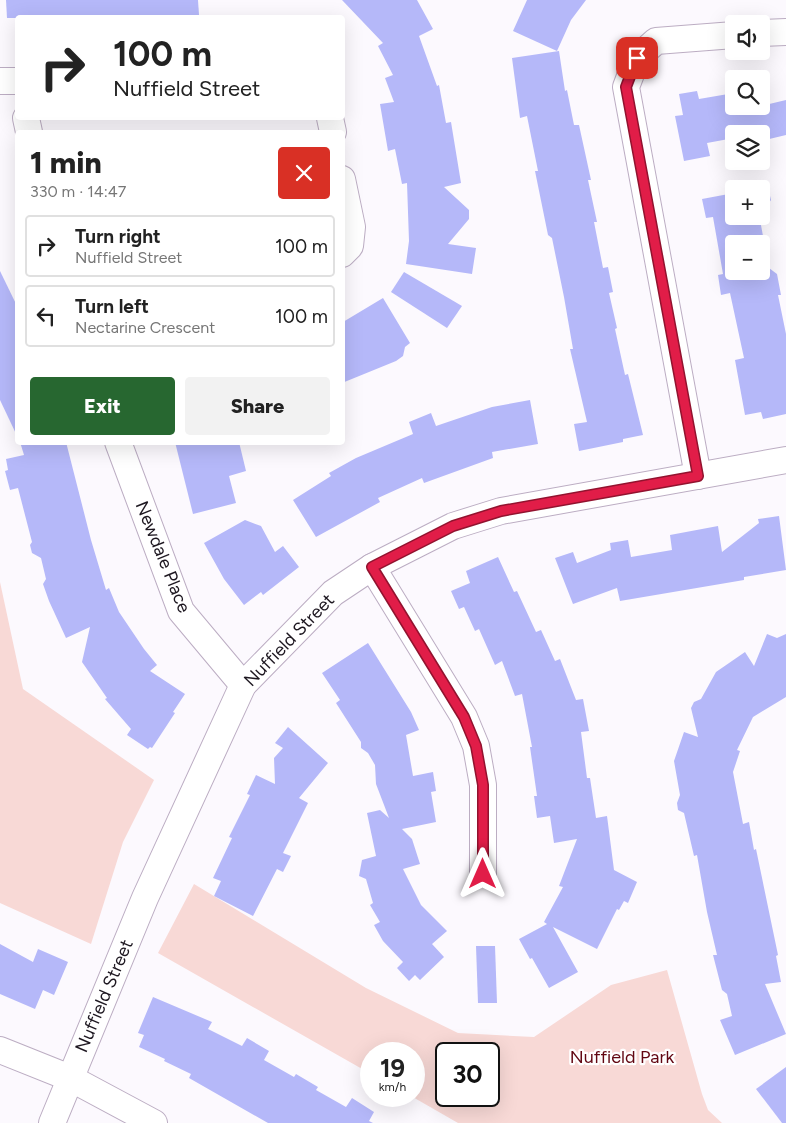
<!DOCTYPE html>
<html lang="en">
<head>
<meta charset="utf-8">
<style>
	body { margin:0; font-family:Figtree,sans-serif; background:#f2f2f2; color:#222; height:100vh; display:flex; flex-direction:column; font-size:19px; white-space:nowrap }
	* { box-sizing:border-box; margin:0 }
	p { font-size:16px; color:#767676 }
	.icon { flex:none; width:28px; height:28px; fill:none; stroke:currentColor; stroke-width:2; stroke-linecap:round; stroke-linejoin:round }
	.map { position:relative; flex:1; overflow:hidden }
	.drawer { position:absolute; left:15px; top:130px; width:330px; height:315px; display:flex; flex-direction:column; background:#fff; border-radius:5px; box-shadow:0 5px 20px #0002 }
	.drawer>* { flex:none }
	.hud { position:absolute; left:15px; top:15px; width:330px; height:105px; border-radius:5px; box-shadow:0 5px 20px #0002; background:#fff; color:#222; overflow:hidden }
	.buttons { position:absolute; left:725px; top:15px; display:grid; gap:10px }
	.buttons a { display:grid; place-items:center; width:45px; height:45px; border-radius:5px; background:#fff; box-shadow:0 5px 20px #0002; font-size:25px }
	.speed { position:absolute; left:360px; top:1042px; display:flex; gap:10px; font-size:25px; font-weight:700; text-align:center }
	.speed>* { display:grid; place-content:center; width:65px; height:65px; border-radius:50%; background:#fff; box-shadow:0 5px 20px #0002; line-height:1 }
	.speed small { font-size:12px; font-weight:400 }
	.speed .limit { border:2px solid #111; border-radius:8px; background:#fff; color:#111 }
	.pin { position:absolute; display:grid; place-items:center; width:42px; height:42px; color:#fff; margin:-21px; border-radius:10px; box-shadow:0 2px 8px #0006 }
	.me { position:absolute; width:55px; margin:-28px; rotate:0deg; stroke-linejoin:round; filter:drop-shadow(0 0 4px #0008) }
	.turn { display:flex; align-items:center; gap:18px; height:105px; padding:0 15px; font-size:22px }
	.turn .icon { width:65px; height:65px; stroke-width:2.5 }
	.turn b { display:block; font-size:35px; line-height:42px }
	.round { display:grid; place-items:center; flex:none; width:52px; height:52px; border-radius:5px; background:#f2f2f2 }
	.head { display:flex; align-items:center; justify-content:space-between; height:85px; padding:0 15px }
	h1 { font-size:30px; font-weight:800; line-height:38px }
	.primary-button { display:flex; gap:10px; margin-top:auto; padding:10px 15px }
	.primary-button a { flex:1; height:58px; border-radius:5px; background:#276730; color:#fff; font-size:20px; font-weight:800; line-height:58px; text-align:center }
	.primary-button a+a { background:#f2f2f2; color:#222 }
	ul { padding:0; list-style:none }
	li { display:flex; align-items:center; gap:15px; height:62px; margin:0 10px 8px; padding:0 5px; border:2px solid #e0e0e0; border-radius:5px }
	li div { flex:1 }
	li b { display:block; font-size:19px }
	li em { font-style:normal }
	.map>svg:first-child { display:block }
	.green { fill:#f8d9d6; fill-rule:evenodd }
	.building { fill:#b5b8f9; fill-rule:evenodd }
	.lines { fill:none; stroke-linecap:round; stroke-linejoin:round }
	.street-casing { stroke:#bcadc3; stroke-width:28 }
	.street { stroke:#fff; stroke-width:26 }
	.route-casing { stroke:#92132f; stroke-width:12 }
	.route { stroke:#e11d48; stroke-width:9 }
	.labels { text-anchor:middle; stroke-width:4.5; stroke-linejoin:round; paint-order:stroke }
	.street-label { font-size:18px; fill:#1d1720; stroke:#fff }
	.park-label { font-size:18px; fill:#620712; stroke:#fff }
</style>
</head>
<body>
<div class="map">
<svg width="786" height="1123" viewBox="0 0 786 1123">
	<rect width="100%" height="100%" fill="#fcf9fe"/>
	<!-- green -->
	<g class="green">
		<path d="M 0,582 L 23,689 L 154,780 L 123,842 L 91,944 L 0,903 Z"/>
		<path d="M 194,884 L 366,988 L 458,1033 L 534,1037 L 611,985 L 667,970 L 702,1094 L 708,1110 L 722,1123 L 458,1123 L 411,1096 L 414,1096 L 414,1054 L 371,1054 L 371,1074 L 158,953 ZM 446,1054 L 489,1054 L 489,1096 L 446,1096 Z"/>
	</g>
	<!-- building -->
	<g class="building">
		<path d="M 6,0 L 198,0 L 199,15 L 136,18 L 7,18 Z"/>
		<path d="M 342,0 L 417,0 L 433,29 L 419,36 L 437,86 L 439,85 L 446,123 L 451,122 L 461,183 L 444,187 L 469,210 L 469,219 L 448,244 L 476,248 L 472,274 L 406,264 L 409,241 L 407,183 L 402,184 L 395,149 L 388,151 L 380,104 L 394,102 L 385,78 L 393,75 L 378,46 L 383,43 Z"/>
		<path d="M 527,0 L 586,0 L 571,20 L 557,51 L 513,31 Z"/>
		<path d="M 559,51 L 565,91 L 567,90 L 574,125 L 579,125 L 591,180 L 588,180 L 597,222 L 594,222 L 603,268 L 608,267 L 613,292 L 609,293 L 617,328 L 615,329 L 625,375 L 628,374 L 643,435 L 623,439 L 623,442 L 579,451 L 574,424 L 587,422 L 570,349 L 573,349 L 564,297 L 552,238 L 548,235 L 535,171 L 538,171 L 527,116 L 520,118 L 512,58 Z"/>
		<path d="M 697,91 L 699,99 L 734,93 L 734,106 L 761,106 L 786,100 L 786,135 L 761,141 L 761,134 L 734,134 L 734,138 L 707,143 L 710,156 L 684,161 L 675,116 L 683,115 L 679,94 Z"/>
		<path d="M 761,187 L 769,192 L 771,200 L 766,207 L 768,218 L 760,220 L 769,268 L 777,274 L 781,295 L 778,295 L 786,334 L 786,414 L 763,419 L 761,412 L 745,415 L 735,360 L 744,358 L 730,293 L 721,295 L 718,275 L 723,274 L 713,217 L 706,218 L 702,199 L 734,193 L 734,216 L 761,216 L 761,189 L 753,189 ZM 734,244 L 761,244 L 761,271 L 734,271 Z"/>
		<path d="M 0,271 L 18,308 L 18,438 L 0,400 Z"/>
		<path d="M 404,272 L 462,306 L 447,328 L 391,292 Z"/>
		<path d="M 383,298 L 410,343 L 405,347 L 403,356 L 396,361 L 342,383 L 343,322 Z"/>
		<path d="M 530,400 L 538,444 L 492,452 L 493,458 L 424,483 L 422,478 L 378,498 L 380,502 L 316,537 L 293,500 L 331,476 L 329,473 L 356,458 L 413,434 L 409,422 L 431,413 L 436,426 L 492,407 Z"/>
		<path d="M 20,442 L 66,442 L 91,540 L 106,590 L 109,588 L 119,612 L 144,649 L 157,665 L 150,671 L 185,694 L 173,712 L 175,713 L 173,716 L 152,748 L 150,747 L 148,749 L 127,735 L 131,729 L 105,699 L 107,698 L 82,662 L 90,627 L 66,638 L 49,601 L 43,584 L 46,579 L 41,558 L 32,553 L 30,545 L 32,542 L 18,488 L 10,490 L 5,471 L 8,470 L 6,459 L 24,455 Z"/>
		<path d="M 175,442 L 239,442 L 246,471 L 229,476 L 236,503 L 193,514 Z"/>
		<path d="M 779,516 L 786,570 L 744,577 L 744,580 L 620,601 L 617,588 L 573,604 L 555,558 L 573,552 L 577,563 L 611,550 L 610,543 L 628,540 L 631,557 L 672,550 L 670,535 L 718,526 L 722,552 L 759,523 L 758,519 Z"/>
		<path d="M 245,520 L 261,526 L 275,552 L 283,546 L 299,567 L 263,595 L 261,592 L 244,605 L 224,579 L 204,543 Z"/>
		<path d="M 498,557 L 514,592 L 517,591 L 536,632 L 541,630 L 555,661 L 560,659 L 576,700 L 583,699 L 589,731 L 581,732 L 587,778 L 590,778 L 596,818 L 607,816 L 614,870 L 637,882 L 628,903 L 624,901 L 619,910 L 617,909 L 597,949 L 553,927 L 578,972 L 549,988 L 532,958 L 530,959 L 519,939 L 547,924 L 544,922 L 563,887 L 559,886 L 577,839 L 554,843 L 550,816 L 537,818 L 534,796 L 537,796 L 530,747 L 532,747 L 522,694 L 515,696 L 502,661 L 495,665 L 479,629 L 475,631 L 464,607 L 459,609 L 451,591 L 470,583 L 466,571 Z"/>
		<path d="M 767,634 L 777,638 L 786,634 L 786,697 L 753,717 L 737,750 L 740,751 L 733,772 L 743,824 L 749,822 L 754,850 L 756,849 L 778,955 L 776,956 L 781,982 L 765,984 L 786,1034 L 735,1055 L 720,1020 L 732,1016 L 727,994 L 722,990 L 713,955 L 717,955 L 707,912 L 697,855 L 694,856 L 684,813 L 678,810 L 677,803 L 680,795 L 674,761 L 684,732 L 698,737 L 691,708 L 694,702 L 701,699 L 716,672 L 745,652 L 754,666 Z"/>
		<path d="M 368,643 L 411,712 L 419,730 L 406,735 L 413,776 L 433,772 L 436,791 L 431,792 L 436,822 L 402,829 L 412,839 L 420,864 L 403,869 L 421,905 L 447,931 L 432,944 L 444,957 L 420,980 L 415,975 L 409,981 L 397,968 L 403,962 L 383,941 L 374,925 L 380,922 L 370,905 L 373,903 L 366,879 L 359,876 L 362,860 L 376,856 L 367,813 L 380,810 L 389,818 L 376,784 L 375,765 L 368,753 L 361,748 L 361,742 L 336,703 L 340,700 L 322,673 Z"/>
		<path d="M 288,727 L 328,763 L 299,798 L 308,803 L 283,853 L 291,856 L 283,872 L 277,869 L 253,916 L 214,896 L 221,881 L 213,878 L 232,838 L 229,837 L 250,795 L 247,794 L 256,775 L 275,784 L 274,758 L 283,748 L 275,743 Z"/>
		<path d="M 0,944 L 33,962 L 38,949 L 68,962 L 54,995 L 43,990 L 35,1009 L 0,994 Z"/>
		<path d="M 476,946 L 495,946 L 497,1003 L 478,1003 Z"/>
		<path d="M 153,997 L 212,1022 L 208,1029 L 242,1046 L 247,1038 L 269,1051 L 264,1060 L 294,1077 L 296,1074 L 318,1087 L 316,1090 L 346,1107 L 352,1098 L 374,1112 L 369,1121 L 373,1123 L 268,1123 L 189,1078 L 191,1074 L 164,1061 L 165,1059 L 139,1047 L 144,1035 L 138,1033 Z"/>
		<path d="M 786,1067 L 786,1123 L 782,1123 L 756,1089 Z"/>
	</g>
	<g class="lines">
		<!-- street casing -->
		<g class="street-casing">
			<g id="street">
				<path d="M 761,33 L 786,32"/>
				<path d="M 0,81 L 18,81"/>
				<path d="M 26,118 L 29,132"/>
				<path d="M 330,118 L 333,132"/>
				<path d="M 342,179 L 352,227 L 350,246 L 342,254"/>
				<path d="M 118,442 L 181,611 L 243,685"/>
				<path d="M 698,476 L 626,87 L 637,58 L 656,41 L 734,35"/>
				<path d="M 372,567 L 464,717 L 476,746 L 483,785 L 483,874"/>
				<path d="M 0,1050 L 70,1078 L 154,1123"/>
				<path d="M 52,1123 L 145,898 L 243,685 L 333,593 L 372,567 L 453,526 L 501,511 L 786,460"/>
			</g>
		</g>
		<!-- street -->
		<use href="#street" class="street"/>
	</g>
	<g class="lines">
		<!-- route casing -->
		<g class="route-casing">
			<path id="route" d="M 483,874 L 483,785 L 476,746 L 464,717 L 372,567 L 453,526 L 501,511 L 698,476 L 626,87 L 637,58"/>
		</g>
		<!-- route -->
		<use href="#route" class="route"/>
	</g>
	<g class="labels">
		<!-- street labels -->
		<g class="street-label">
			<text transform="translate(163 557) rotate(68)" y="6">Newdale Place</text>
			<text transform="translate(289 640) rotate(-46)" y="6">Nuffield Street</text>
			<text transform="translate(104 996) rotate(-67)" y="6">Nuffield Street</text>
		</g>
		<!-- park labels -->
		<g class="park-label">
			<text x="622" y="1063">Nuffield Park</text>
		</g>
	</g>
</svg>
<div class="buttons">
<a><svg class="icon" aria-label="sound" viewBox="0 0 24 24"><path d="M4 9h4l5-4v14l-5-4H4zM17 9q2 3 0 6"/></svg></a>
<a><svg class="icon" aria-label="search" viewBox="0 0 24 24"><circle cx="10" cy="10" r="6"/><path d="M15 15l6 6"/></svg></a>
<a><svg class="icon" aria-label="layers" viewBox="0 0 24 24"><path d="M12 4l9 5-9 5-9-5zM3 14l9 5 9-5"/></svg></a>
<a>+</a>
<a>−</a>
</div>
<div class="speed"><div>19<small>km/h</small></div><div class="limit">30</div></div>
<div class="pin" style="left:637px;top:58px;background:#d93025"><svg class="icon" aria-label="arrive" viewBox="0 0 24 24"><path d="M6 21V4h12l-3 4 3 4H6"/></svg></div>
<svg class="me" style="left:483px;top:874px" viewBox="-20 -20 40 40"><path d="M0-17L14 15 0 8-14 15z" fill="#e11d48" stroke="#fff" stroke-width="4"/></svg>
<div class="hud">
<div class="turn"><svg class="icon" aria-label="right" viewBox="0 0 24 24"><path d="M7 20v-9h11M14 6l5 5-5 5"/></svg><div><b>100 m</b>Nuffield Street</div></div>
</div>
<section class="drawer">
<div class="head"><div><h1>1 min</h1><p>330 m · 14:47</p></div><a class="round" style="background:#d93025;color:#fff"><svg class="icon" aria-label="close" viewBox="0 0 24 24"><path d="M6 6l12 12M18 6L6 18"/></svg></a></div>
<ul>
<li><svg class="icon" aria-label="right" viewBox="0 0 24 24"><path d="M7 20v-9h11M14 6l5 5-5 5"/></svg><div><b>Turn right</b><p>Nuffield Street</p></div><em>100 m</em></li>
<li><svg class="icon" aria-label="left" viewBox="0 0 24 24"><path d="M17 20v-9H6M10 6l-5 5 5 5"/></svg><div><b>Turn left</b><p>Nectarine Crescent</p></div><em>100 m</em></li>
</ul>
<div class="primary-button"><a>Exit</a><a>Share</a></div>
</section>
</div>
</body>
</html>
